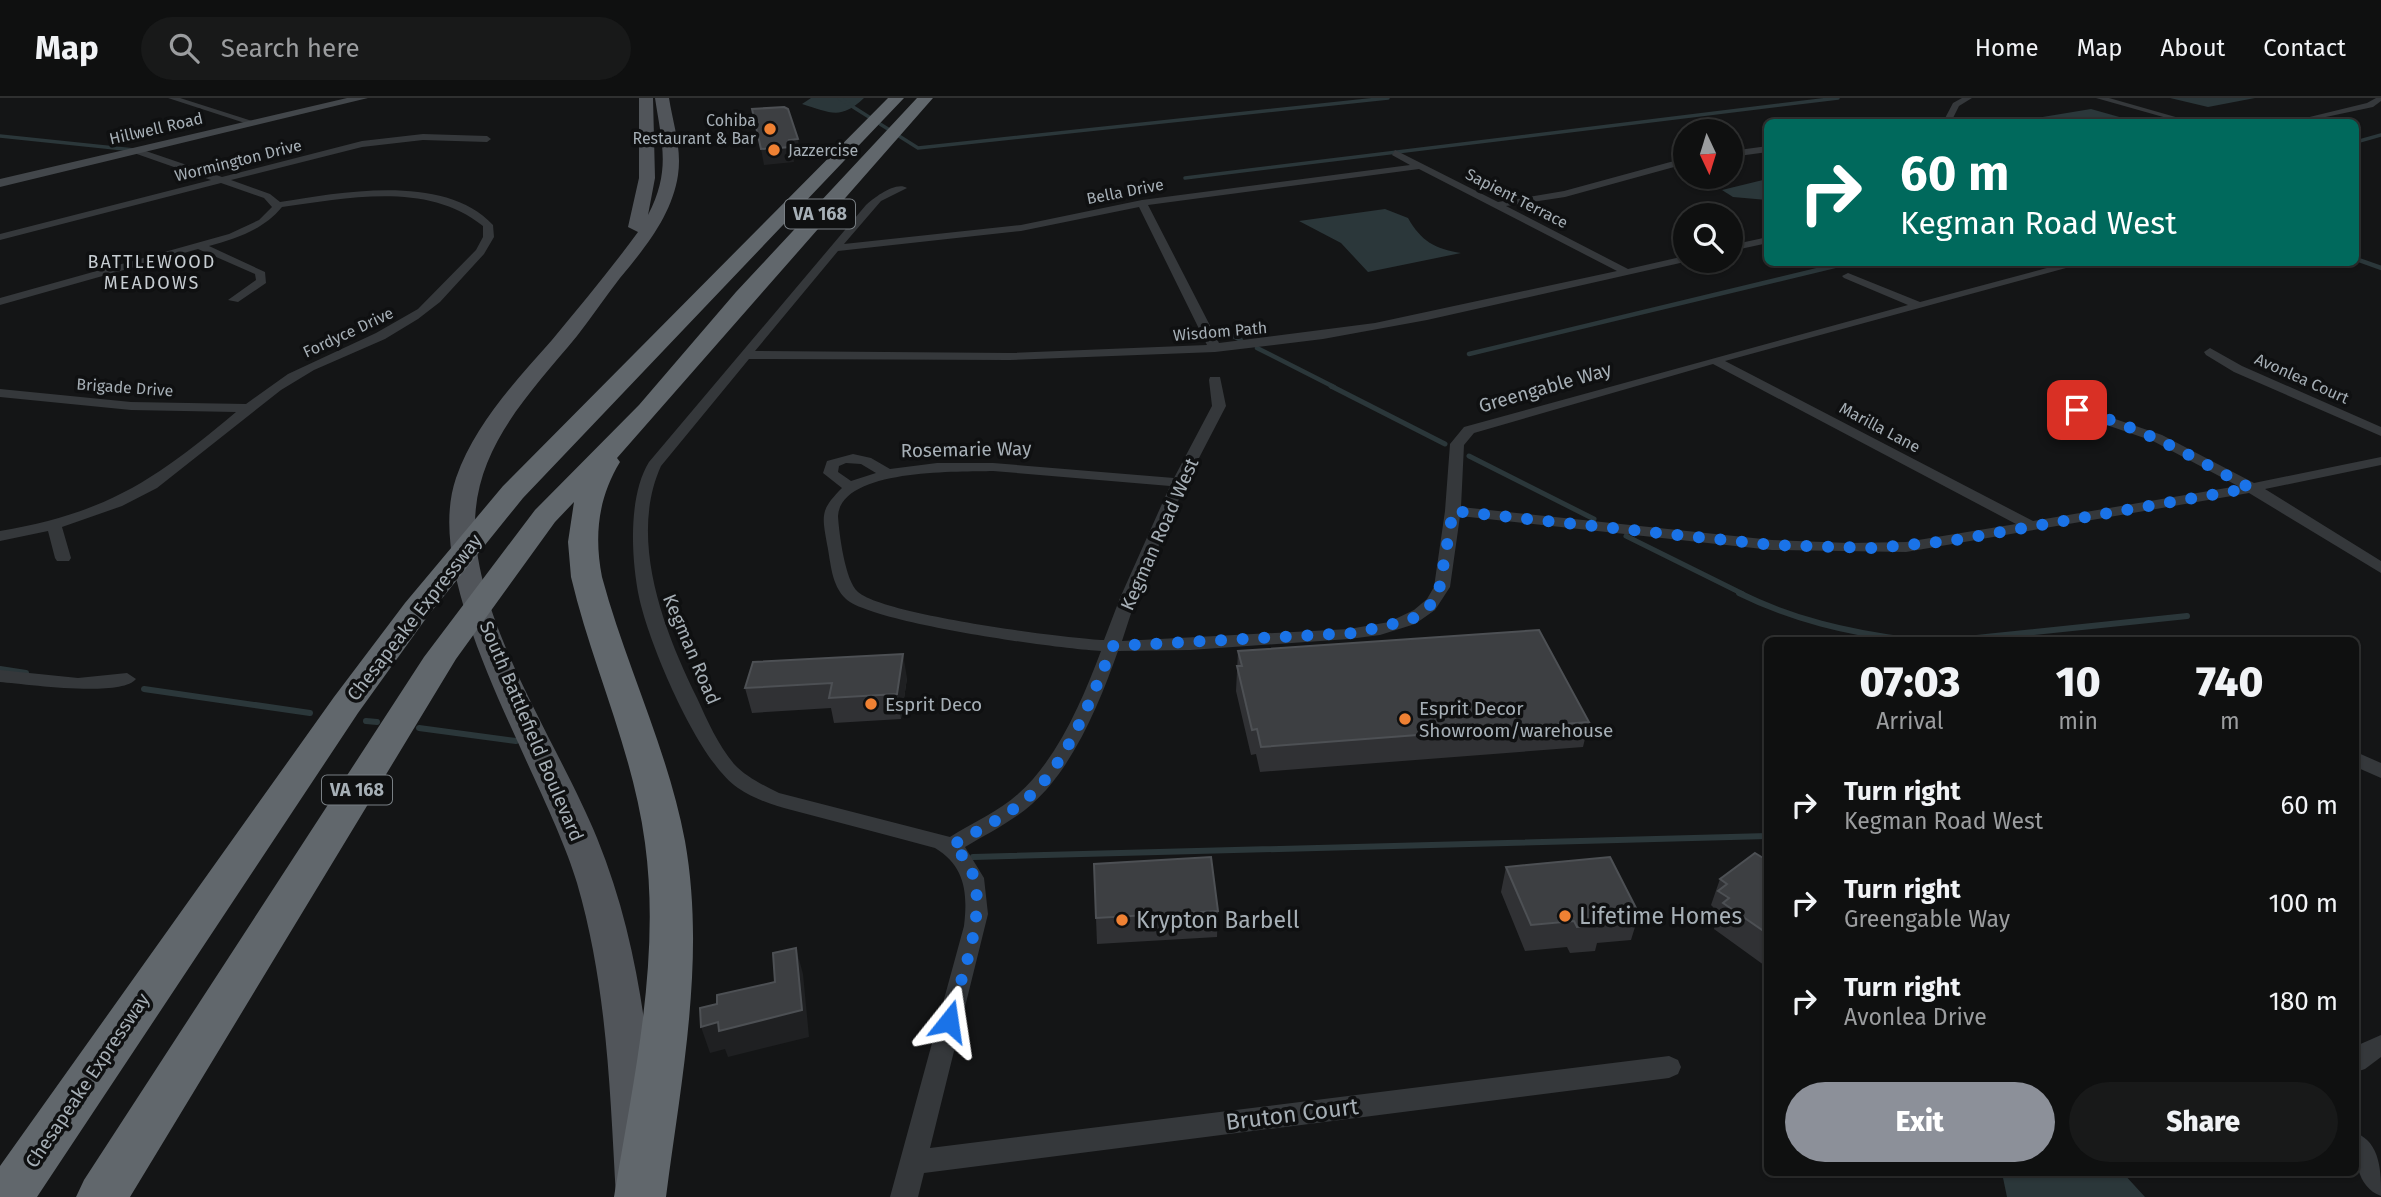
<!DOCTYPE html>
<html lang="en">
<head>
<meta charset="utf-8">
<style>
	body { margin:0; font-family:"Fira Sans",sans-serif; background:#181919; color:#f1f3f6; height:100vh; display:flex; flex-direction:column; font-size:26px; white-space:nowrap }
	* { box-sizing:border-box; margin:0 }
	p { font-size:23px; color:#9b9d9f }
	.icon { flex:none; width:38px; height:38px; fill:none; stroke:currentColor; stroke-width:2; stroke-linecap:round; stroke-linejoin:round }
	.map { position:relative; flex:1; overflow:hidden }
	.panel { position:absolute; left:1764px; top:539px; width:595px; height:539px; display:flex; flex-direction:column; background:#0f1010; border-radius:10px; box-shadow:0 2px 5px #0004,0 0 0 2px #2f3030 }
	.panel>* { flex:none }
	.banner { position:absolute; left:1764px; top:21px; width:595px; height:147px; border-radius:10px; box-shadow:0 2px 5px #0004,0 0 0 2px #2f3030; background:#00695c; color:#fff; overflow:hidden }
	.needle { width:46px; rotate:176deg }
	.fabs { position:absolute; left:1673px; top:21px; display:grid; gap:14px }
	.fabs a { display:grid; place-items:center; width:70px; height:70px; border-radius:50%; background:#0f1010; box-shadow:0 2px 5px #0004,0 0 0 2px #2f3030; font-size:35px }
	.pin { position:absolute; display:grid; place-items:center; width:60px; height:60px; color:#fff; margin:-30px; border-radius:14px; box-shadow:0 4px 10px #0006 }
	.me { position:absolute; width:77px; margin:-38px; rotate:15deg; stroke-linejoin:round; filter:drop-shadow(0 0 5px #0008) }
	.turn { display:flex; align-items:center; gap:24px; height:147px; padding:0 21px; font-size:32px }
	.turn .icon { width:91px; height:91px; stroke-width:2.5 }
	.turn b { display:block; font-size:49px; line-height:60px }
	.eta { display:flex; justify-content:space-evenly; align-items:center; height:119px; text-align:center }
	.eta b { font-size:42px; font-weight:800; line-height:49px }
	.action { display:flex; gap:14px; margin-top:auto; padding:14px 21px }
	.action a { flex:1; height:80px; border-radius:42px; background:#8c9099; color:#fff; font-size:28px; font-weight:800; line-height:80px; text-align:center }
	.action a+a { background:#181919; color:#f1f3f6 }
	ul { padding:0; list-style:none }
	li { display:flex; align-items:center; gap:21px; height:98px; padding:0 21px }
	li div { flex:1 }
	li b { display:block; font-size:26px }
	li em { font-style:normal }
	header { display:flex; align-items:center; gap:42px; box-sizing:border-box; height:98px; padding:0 35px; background:#0f1010; border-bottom:2px solid #2f3030 }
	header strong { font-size:33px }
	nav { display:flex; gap:38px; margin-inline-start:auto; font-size:24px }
	.search { width:490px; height:63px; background:#181919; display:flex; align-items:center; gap:18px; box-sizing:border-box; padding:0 24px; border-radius:38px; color:#9b9d9f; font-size:26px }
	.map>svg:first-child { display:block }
	.water { fill:#2b373a }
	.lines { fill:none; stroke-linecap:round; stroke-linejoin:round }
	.stream-far3 { stroke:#2b373a; stroke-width:3.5 }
	.stream-far2 { stroke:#2b373a; stroke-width:4.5 }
	.stream-far1 { stroke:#2b373a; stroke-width:5 }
	.stream { stroke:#2b373a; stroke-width:6 }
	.street { fill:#35383b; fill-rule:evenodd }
	.secondary { fill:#43474b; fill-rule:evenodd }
	.primary { fill:#51555a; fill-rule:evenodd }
	.highway { fill:#61676c; fill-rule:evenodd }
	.wall { fill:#303134 }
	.shaded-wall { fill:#1f2022 }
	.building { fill:#3d3f42; stroke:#4d5054; stroke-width:2 }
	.route { stroke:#1a73e8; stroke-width:12; stroke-dasharray:0 21.6 }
	.poi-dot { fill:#ef8133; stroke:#0f1011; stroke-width:2.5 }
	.labels { text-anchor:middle; stroke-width:7; stroke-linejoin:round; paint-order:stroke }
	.far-poi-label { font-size:16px; fill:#a6afb6; stroke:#0f1011; text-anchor:end }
	.far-street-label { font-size:16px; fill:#a6afb6; stroke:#0f1011 }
	.shield { fill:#0f1011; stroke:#797f84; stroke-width:2 }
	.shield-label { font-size:18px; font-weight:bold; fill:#a6afb6 }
	.far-neighbourhood-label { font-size:18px; letter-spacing:2px; fill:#c7cdd2; stroke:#0f1011 }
	.street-label { font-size:19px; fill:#a6afb6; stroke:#0f1011 }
	.poi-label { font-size:19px; fill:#a6afb6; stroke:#0f1011; text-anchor:start }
	.near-poi-label { font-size:23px; fill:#a6afb6; stroke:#0f1011; text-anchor:start }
	.near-street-label { font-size:23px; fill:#a6afb6; stroke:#0f1011 }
</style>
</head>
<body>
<header>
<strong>Map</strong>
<div class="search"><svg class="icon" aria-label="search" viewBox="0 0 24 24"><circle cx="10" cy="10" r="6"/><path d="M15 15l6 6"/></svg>Search here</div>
<nav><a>Home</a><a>Map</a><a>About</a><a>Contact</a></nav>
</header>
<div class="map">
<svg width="2381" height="1099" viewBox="0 0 2381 1099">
	<rect width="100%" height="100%" fill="#141516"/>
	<!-- water -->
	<g class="water">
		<path d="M 811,0 L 864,0 C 841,22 831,15 802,6 Z"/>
		<path d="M 2170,0 L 2255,0 L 2208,9 Z"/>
		<path d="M 2091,11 L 2130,22 L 2032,24 L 2030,21 Z"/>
		<path d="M 1767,81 L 1767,102 L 1733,99 L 1722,92 Z"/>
		<path d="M 1385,111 L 1408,120 C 1421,143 1435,151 1461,155 L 1368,174 L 1341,145 L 1299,123 Z"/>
		<path d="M 2002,1075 L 2123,1075 L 2145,1099 L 2007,1099 Z"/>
	</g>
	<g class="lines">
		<!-- stream-far3 -->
		<g class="stream-far3">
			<path d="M 839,0 L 869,19"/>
			<path d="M 880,26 L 888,31"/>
			<path d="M 0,38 L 134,52"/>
			<path d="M 899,38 L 918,50 L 1388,0"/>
			<path d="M 2356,44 L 2381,37"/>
			<path d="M 1185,80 L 1838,0"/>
		</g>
		<!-- stream-far2 -->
		<g class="stream-far2">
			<path d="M 2356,161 L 2381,170"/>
			<path d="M 1225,234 L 1241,242"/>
			<path d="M 1257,250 L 1334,289"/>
			<path d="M 1469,256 L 1851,164"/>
		</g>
		<!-- stream-far1 -->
		<g class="stream-far1">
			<path d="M 1331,288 L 1445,346"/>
			<path d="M 1469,358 L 1594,421"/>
			<path d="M 1626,438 L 1743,496"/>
		</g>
		<!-- stream -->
		<g class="stream">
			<path d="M 1739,495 C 1794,522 1847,534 1907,542"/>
			<path d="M 1957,542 L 2187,518"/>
			<path d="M 0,571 L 26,575"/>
			<path d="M 144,591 L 310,615"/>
			<path d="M 366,623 L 377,624"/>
			<path d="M 419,630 L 516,643"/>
			<path d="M 973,759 L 1768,738"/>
		</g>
		<!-- street -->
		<g class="street">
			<path d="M 168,0 L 180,0 L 258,25 L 251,27 Z"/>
			<path d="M 1962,0 L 1972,0 L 1959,8 L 1951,24 L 1943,24 L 1953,5 Z"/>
			<path d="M 2096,0 L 2109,0 L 2193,24 L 2181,24 Z"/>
			<path d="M 2376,0 L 2381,0 L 2381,3 L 2373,9 L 2302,24 L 2289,24 L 2367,5 Z"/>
			<path d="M 423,36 L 487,38 L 491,41 L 487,44 L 423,42 L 362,49 L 231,82 L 270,96 L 280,104 C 342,94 445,75 493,127 L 494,139 L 484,156 L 440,204 L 418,221 L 385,241 L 314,272 L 281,292 L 157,390 L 122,408 L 62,429 L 71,460 L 69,463 L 57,463 L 55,460 L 48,433 L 0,443 L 0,433 C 107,415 155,382 236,314 L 131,312 L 0,299 L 0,291 L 131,304 L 246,306 L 288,276 L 376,235 L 418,211 L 476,152 L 483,139 L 483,128 C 428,83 347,100 282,109 C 263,132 237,140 209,148 L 265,174 L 266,185 L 238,204 L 228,202 L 256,182 L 255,176 L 198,151 L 0,207 L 0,200 L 229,136 L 259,122 L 272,109 L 264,100 L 221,85 L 0,142 L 0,136 L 211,82 L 134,55 L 137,50 L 222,79 L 362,43 Z"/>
			<path d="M 1768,48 L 1768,54 L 1731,59 L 1731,53 Z"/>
			<path d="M 1395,52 L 1498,104 L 1564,93 L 1685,60 L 1685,66 L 1565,99 L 1506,108 L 1628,171 L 1685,158 L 1685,163 L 1689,163 L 1427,222 L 1323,241 L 1215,254 L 1010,262 L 749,261 L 661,368 C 628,441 664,533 697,600 C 707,622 718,647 734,666 C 746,679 763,687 779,695 L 950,739 C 972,725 999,713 1018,696 C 1057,662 1083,601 1101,553 C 1059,551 872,525 846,501 C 831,487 831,465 827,446 C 822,417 820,412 842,390 L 823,375 L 827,363 L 853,356 L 871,360 L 890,371 L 937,365 L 993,365 L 1174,380 L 1212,308 L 1209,282 L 1210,279 L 1220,279 L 1226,308 L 1186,385 L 1136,500 L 1122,543 L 1349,531 L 1389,524 L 1414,512 L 1427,501 L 1434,489 L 1445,413 L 1450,346 L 1464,329 L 1908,207 L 1844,180 L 1842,178 L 1848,175 L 1920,204 L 2069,164 L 2088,164 L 1725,263 L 2033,423 L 2238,388 L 2153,343 L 2072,315 L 2070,312 L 2077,308 L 2162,337 L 2254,385 L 2381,359 L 2381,367 L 2265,391 L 2381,463 L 2381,475 L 2249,395 L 1906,454 L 1772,452 L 1460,418 L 1450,489 L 1435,512 L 1415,526 L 1380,537 L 1349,541 L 1190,552 L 1118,553 C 1100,604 1073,670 1032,706 C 1013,723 987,736 965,749 L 984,780 L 988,816 L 930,1050 L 1669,958 L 1678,962 L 1681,969 L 1678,976 L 1669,980 L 924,1075 L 918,1099 L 890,1099 L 964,828 C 968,795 965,768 935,750 C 898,740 860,730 822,720 C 793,712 763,707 738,690 C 698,663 649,546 639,499 C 631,460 628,398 649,364 L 866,107 C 875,99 896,83 907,90 L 881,103 L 844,146 L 1021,127 L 1142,102 L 1410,67 L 1392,57 ZM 1419,71 L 1617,173 L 1375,225 L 1219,245 L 1148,107 ZM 1139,109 L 1207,247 L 1010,255 L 755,253 L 838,153 L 1021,133 ZM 1713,266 L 2016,426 L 1906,444 L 1849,445 L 1772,442 L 1461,409 L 1464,347 L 1474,335 ZM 846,365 L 861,366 L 876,375 L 851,383 L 838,374 L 839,368 ZM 993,373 L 1170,388 L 1120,500 L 1104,542 C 1063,540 884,517 858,494 C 845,483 839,435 838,418 C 841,370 959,374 993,373 Z"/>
			<path d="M 1768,139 L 1768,145 L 1731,153 L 1731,147 Z"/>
			<path d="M 2210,250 L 2242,268 L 2381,329 L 2381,338 L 2234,274 L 2206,257 L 2204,254 Z"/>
			<path d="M 0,572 L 78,580 L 127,575 L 136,581 C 121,600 25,586 0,584 Z"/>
			<path d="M 2356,654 L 2381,665 L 2381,680 L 2356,669 Z"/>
			<path d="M 2381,937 L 2381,959 L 2365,971 L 2356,974 L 2356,948 Z"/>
			<path d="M 2356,1035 C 2381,1045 2381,1075 2381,1098 C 2356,1089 2354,1058 2356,1035 Z"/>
		</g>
		<!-- secondary -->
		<path class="secondary" d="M 347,0 L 368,0 L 0,89 L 0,81 Z"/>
		<!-- primary -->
		<path class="primary" d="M 639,0 L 653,0 L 655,80 L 648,117 C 671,73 662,46 655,0 L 669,0 C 673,26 682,50 678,77 C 672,117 645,150 620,180 C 605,199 592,219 577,238 C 530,295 474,350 475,429 C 477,528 560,649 597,740 C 645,858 651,975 662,1099 L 616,1099 C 610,992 607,888 577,785 C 545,677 419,488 456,380 C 475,326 515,284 552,242 C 581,207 611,171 638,134 L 628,129 L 639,80 Z"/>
		<!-- highway -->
		<g class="highway">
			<path d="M 888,0 L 904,0 L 523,400 L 427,519 L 358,615 L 37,1099 L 0,1099 L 0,1068 L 334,599 L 405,505 L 503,388 Z"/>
			<path d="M 917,0 L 933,0 L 617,360 L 620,364 C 598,400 594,438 602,479 C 626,568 668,652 685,743 C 706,861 681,982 666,1099 L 614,1099 C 633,983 661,863 645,745 C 633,653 592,568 571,479 L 568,444 L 574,404 L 555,424 L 456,561 L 130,1099 L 76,1099 L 84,1082 L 424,559 L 535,412 L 639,307 L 736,194 Z"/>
		</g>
	</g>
	<!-- wall -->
	<g class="wall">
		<path d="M 1238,553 L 1589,624 L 1583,649 L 1260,674 L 1256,656 L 1251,657 L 1236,593 Z"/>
		<path d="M 907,580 L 901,621 L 834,625 L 831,610 L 752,615 L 745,590 Z"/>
		<path d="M 1768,763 L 1768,870 L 1714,831 L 1716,824 L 1709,819 L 1713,809 L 1711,807 L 1720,781 Z"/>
		<path d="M 1506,769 L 1639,816 L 1631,842 L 1597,845 L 1595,853 L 1570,855 L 1567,849 L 1525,853 L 1501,794 Z"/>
		<path d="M 1218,813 L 1217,839 L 1097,846 L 1096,820 Z"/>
	</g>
	<!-- shaded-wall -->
	<g class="shaded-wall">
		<path d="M 798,41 L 800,57 L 793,58 L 794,64 L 764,67 L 761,51 L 789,42 Z"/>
		<path d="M 903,556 L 907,580 L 901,621 L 897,596 Z"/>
		<path d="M 796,850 L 803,876 L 809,939 L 728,959 L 725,951 L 710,955 L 701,929 L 718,924 L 802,912 Z"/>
	</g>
	<!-- building -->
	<g class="building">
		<path d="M 784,9 L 788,11 L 798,41 L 789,42 L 791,49 L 761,51 L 752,11 Z"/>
		<path d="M 1539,532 L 1589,624 L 1261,649 L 1257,631 L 1252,632 L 1237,568 L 1242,568 L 1238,553 Z"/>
		<path d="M 903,556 L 897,596 L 829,600 L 832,585 L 745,590 L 753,564 Z"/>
		<path d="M 1755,755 L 1768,763 L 1768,836 L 1723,805 L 1729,800 L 1718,793 L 1727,786 L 1720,781 Z"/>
		<path d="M 1211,759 L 1218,813 L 1096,820 L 1094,766 Z"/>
		<path d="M 1610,759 L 1639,816 L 1599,820 L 1602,827 L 1577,829 L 1574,823 L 1531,827 L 1506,769 Z"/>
		<path d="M 796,850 L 802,912 L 719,933 L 718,924 L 701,929 L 700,910 L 717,906 L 717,897 L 775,884 L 773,855 Z"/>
	</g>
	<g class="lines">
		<!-- route -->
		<path class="route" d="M 949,923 C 961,876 1004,783 951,748 C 980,731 1014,715 1037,691 C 1071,656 1094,593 1113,548 L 1354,535 L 1410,522 L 1424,514 L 1438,498 L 1453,413 L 1772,447 L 1874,450 L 1950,443 L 2250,390 C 2193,359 2140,328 2077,312"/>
	</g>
	<!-- markers -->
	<g class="poi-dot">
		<circle cx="770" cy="31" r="7"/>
		<circle cx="774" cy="52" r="7"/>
		<circle cx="871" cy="606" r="7"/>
		<circle cx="1405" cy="621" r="7"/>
		<circle cx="1565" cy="818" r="7"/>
		<circle cx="1122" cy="822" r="7"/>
	</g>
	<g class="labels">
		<!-- far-poi labels -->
		<g class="far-poi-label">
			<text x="756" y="28">Cohiba<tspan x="756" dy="18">Restaurant &amp; Bar</tspan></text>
			<text x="788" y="58" text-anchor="start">Jazzercise</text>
		</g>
		<!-- far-street labels -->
		<g class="far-street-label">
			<text transform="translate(156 30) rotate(-13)" y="6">Hillwell Road</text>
			<text transform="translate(238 62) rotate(-14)" y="6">Wormington Drive</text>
			<text transform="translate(1125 93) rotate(-11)" y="6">Bella Drive</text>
			<text transform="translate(1517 100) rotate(27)" y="6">Sapient Terrace</text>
			<text transform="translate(1220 233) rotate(-5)" y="6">Wisdom Path</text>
			<text transform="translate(348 234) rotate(-25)" y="6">Fordyce Drive</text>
			<text transform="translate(2302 280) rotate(24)" y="6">Avonlea Court</text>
			<text transform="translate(125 289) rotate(4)" y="6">Brigade Drive</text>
			<text transform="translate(1880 329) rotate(28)" y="6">Marilla Lane</text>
		</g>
		<!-- shield labels -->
		<g class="shield">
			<rect x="785" y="101.5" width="70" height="29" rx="5"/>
			<rect x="322" y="677.5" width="70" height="29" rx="5"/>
		</g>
		<g class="shield-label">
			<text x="820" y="122">VA 168</text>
			<text x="357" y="698">VA 168</text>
		</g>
		<!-- far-neighbourhood labels -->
		<g class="far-neighbourhood-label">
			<text x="152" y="170">BATTLEWOOD<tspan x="152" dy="21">MEADOWS</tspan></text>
		</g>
		<!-- street labels -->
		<g class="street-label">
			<text transform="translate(1545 289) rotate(-16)" y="7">Greengable Way</text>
			<text transform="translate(966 351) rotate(-1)" y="7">Rosemarie Way</text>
			<text transform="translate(1159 436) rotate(-66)" y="7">Kegman Road West</text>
			<text transform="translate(414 519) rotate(-52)" y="7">Chesapeake Expressway</text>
			<text transform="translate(692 551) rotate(67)" y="7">Kegman Road</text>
			<text transform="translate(532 633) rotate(67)" y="7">South Battlefield Boulevard</text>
			<text transform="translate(87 982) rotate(-56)" y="7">Chesapeake Expressway</text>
		</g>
		<!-- poi labels -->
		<g class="poi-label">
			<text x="885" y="613">Esprit Deco</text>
			<text x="1419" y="617">Esprit Decor<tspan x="1419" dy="22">Showroom/warehouse</tspan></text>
		</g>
		<!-- near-poi labels -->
		<g class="near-poi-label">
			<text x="1579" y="826">Lifetime Homes</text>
			<text x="1136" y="830">Krypton Barbell</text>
		</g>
		<!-- near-street labels -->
		<g class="near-street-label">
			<text transform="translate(1292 1016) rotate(-7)" y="8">Bruton Court</text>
		</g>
	</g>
</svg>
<div class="fabs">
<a><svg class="needle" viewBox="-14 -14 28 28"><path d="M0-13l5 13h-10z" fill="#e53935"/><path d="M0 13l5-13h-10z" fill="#9b9d9f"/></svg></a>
<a><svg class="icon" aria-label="search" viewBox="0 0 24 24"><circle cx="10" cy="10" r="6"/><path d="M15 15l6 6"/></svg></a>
</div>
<div class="pin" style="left:2077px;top:312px;background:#d93025"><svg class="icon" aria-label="arrive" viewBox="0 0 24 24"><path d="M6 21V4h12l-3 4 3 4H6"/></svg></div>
<svg class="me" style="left:949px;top:923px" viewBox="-20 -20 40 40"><path d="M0-17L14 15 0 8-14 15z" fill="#1a73e8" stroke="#fff" stroke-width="4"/></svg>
<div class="banner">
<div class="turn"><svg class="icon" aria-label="right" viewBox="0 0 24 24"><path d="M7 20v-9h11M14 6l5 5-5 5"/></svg><div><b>60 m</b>Kegman Road West</div></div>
</div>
<section class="panel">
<div class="eta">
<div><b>07:03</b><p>Arrival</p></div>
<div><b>10</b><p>min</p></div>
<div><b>740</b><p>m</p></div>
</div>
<ul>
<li><svg class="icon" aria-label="right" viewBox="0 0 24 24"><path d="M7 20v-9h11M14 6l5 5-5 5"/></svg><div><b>Turn right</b><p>Kegman Road West</p></div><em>60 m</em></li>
<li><svg class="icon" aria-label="right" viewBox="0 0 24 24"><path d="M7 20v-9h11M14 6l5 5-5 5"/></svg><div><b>Turn right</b><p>Greengable Way</p></div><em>100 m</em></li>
<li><svg class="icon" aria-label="right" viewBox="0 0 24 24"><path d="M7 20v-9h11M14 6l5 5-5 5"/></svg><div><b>Turn right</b><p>Avonlea Drive</p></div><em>180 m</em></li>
</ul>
<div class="action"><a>Exit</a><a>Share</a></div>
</section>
</div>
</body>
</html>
